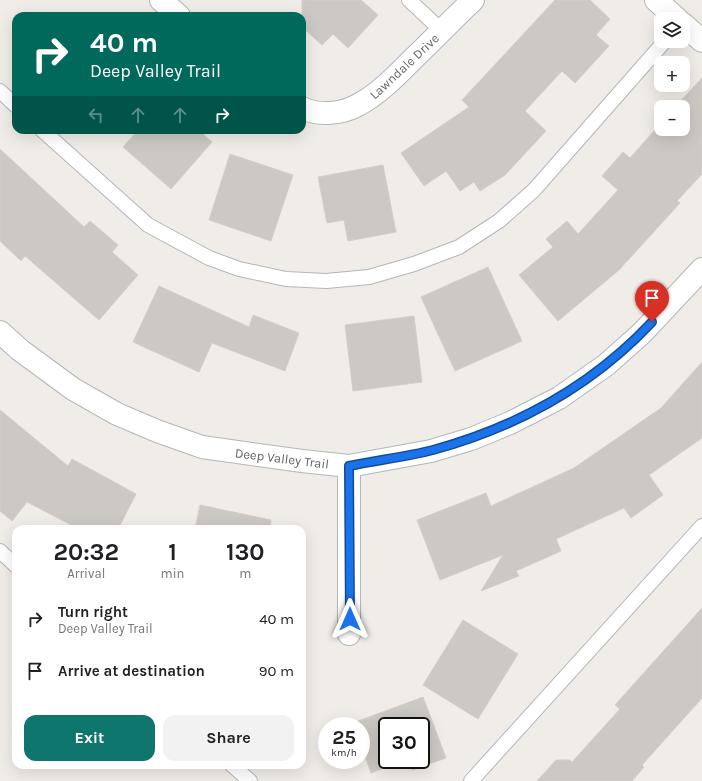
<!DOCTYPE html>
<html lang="en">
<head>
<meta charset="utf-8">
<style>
	body { margin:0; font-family:Karla,sans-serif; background:#f2f2f2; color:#202124; height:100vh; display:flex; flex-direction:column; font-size:15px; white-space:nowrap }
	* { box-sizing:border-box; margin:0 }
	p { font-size:13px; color:#757577 }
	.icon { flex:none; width:22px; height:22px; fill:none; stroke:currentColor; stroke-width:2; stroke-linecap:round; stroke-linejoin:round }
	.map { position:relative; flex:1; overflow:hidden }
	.side { position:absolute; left:12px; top:525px; width:294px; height:244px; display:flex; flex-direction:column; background:#fff; border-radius:12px; box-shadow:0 4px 16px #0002 }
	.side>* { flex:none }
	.hud { position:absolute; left:12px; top:12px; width:294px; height:122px; border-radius:12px; box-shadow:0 4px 16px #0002; background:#00695c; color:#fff; overflow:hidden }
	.buttons { position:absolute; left:654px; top:12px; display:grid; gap:8px }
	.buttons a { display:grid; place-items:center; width:36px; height:36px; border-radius:8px; background:#fff; box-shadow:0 4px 16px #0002; font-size:20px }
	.speed { position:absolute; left:318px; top:717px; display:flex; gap:8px; font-size:20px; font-weight:700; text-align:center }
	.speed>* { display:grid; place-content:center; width:52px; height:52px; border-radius:50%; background:#fff; box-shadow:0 4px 16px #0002; line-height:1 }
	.speed small { font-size:10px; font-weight:400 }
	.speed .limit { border:2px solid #111; border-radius:6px; background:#fff; color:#111 }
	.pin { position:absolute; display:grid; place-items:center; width:34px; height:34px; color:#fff; margin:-41px -17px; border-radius:50% 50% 50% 0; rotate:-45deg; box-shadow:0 0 4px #0007 }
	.pin .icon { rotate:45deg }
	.me { position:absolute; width:44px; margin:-22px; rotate:0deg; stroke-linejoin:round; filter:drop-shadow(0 0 3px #0008) }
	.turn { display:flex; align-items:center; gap:14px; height:84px; padding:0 12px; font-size:18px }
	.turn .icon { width:52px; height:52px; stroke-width:2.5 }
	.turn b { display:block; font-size:28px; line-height:34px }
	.lanes { display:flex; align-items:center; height:38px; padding:0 12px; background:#0003; justify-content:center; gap:20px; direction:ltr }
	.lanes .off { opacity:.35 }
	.eta { display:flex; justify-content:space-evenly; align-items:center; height:68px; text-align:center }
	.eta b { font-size:24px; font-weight:700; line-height:28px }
	.cta { display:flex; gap:8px; margin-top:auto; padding:8px 12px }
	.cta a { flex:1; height:46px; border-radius:12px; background:#0f766e; color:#fff; font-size:16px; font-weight:700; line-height:46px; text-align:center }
	.cta a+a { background:#f2f2f2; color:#202124 }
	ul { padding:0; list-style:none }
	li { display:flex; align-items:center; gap:12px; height:52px; padding:0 12px }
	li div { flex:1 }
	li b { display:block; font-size:15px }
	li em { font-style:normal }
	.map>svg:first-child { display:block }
	.building { fill:#ccc8c4; stroke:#d4cec7 }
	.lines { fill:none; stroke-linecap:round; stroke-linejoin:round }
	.lane-casing { stroke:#b3b6b9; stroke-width:16 }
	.street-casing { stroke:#b3b6b9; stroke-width:24 }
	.lane { stroke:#fff; stroke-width:14 }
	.street { stroke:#fff; stroke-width:22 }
	.route-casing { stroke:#114b97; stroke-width:10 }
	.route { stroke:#1a73e8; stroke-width:7 }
	.labels { text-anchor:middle; stroke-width:4; stroke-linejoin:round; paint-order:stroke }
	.street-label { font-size:13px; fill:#5f6467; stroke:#fff }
</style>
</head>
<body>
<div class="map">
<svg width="702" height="781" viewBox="0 0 702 781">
	<rect width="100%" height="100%" fill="#f0ede8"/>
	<!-- building -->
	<g class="building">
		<path d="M 302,0 L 361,0 L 378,15 L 348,48 L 333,34 L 322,45 L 302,27 Z"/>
		<path d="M 555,0 L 590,0 L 610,19 L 596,35 L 609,46 L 575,83 L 562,71 L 525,111 L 546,131 L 505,175 L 480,191 L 474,182 L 460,191 L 446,171 L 424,186 L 401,153 L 469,107 L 462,100 Z"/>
		<path d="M 702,78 L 702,174 L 677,201 L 680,203 L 619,270 L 558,321 L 519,275 L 553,247 L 546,239 L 567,221 L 578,234 L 618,190 L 602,176 L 623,152 L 630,158 L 661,123 L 661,129 L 683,129 L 683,107 L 675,107 Z"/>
		<path d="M 138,130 L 198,130 L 212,142 L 171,189 L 123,147 Z"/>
		<path d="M 0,149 L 84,227 L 90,221 L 118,245 L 112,252 L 138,275 L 99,320 L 25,256 L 21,261 L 0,241 Z"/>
		<path d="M 230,154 L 293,175 L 271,241 L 209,220 Z"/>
		<path d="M 383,165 L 396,232 L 348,241 L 344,220 L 327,223 L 318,177 Z"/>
		<path d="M 488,267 L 522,341 L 455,371 L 421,297 Z"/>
		<path d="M 159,286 L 249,327 L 253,315 L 299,333 L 285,371 L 212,343 L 199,372 L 133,342 Z"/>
		<path d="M 414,316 L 422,382 L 353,391 L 345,325 Z"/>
		<path d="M 702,362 L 702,438 L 649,475 L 663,495 L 631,518 L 624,508 L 556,539 L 561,551 L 516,571 L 519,576 L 481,591 L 503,555 L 440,580 L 417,520 L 486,493 L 491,506 L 574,468 L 661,408 Z"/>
		<path d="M 0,410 L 68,466 L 72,459 L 136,494 L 118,529 L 79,529 L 27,502 L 12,521 L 0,511 Z"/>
		<path d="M 200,505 L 271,520 L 270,529 L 195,529 Z"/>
		<path d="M 702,608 L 702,698 L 642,765 L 644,767 L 632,781 L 537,781 L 556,760 L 570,760 L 572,762 L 620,709 L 615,705 Z"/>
		<path d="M 463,620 L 518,654 L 478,719 L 423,685 Z"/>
		<path d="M 423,697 L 446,758 L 412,770 L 408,760 L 421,760 L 421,726 L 387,726 L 387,760 L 406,760 L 371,773 L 361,745 L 361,726 L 354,726 L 353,723 Z"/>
	</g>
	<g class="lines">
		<!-- lane casing -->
		<g class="lane-casing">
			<g id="lane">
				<path d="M 409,0 L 442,31"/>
				<path d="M 0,91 L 16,106"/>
				<path d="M 42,130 L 148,225 L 209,258 L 239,269 L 286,279 L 326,281 L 369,277 L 414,264 L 459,247 L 499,221 L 534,190 L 665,41"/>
				<path d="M 0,551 L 16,566"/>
				<path d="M 232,765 L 250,781"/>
				<path d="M 471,781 L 702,526"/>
			</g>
		</g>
		<!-- street casing -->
		<g class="street-casing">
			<g id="street">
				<path d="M 161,0 L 179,16"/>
				<path d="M 656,0 L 677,19"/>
				<path d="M 683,24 L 702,41"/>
				<path d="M 302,108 C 319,116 342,114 358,105 C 379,94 397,75 414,58 C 434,39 453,19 473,0"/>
				<path d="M 0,332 L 20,350 L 73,389 L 117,414 L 157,431 L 202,447 L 302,461 L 349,466 L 431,451 L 471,439 L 510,423 L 559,398 L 606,365 L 642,333 L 702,269"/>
				<path d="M 349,466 L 349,634"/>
			</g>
		</g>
		<!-- lane -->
		<use href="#lane" class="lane"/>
		<!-- street -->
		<use href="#street" class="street"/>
	</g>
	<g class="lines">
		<!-- route casing -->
		<g class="route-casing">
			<path id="route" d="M 350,619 L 349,466 C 377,460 406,457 433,450 C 517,427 592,386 652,322"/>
		</g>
		<!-- route -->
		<use href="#route" class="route"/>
	</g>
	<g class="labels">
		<!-- street labels -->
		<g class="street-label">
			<text transform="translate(404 66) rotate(-43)" y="5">Lawndale Drive</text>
			<text transform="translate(282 458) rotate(7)" y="5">Deep Valley Trail</text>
		</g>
	</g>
</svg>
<div class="buttons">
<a><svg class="icon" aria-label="layers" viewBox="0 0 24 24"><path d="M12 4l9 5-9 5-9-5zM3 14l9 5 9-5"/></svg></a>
<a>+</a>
<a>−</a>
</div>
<div class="speed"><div>25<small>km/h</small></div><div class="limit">30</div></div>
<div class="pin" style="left:652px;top:322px;background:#d93025"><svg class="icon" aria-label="arrive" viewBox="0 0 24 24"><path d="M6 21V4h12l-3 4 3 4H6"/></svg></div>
<svg class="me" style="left:350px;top:619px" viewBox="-20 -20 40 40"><path d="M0-17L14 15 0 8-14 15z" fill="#1a73e8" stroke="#fff" stroke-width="4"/></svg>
<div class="hud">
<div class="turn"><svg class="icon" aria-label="right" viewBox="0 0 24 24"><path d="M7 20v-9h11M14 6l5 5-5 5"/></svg><div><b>40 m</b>Deep Valley Trail</div></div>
<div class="lanes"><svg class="icon off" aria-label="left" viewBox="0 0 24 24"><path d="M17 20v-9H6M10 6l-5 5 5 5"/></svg><svg class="icon off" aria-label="ahead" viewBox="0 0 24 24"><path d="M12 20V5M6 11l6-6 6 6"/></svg><svg class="icon off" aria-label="ahead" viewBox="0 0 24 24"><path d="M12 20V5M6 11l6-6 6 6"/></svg><svg class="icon" aria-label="right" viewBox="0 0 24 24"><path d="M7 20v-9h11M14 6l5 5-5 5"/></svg></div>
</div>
<section class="side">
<div class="eta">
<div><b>20:32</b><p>Arrival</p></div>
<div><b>1</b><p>min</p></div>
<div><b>130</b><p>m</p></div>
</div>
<ul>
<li><svg class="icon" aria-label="right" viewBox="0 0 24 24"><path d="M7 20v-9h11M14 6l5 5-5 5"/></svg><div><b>Turn right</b><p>Deep Valley Trail</p></div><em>40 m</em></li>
<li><svg class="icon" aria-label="arrive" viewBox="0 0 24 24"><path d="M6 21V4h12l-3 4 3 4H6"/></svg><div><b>Arrive at destination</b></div><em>90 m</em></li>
</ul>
<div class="cta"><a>Exit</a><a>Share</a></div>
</section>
</div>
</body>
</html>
